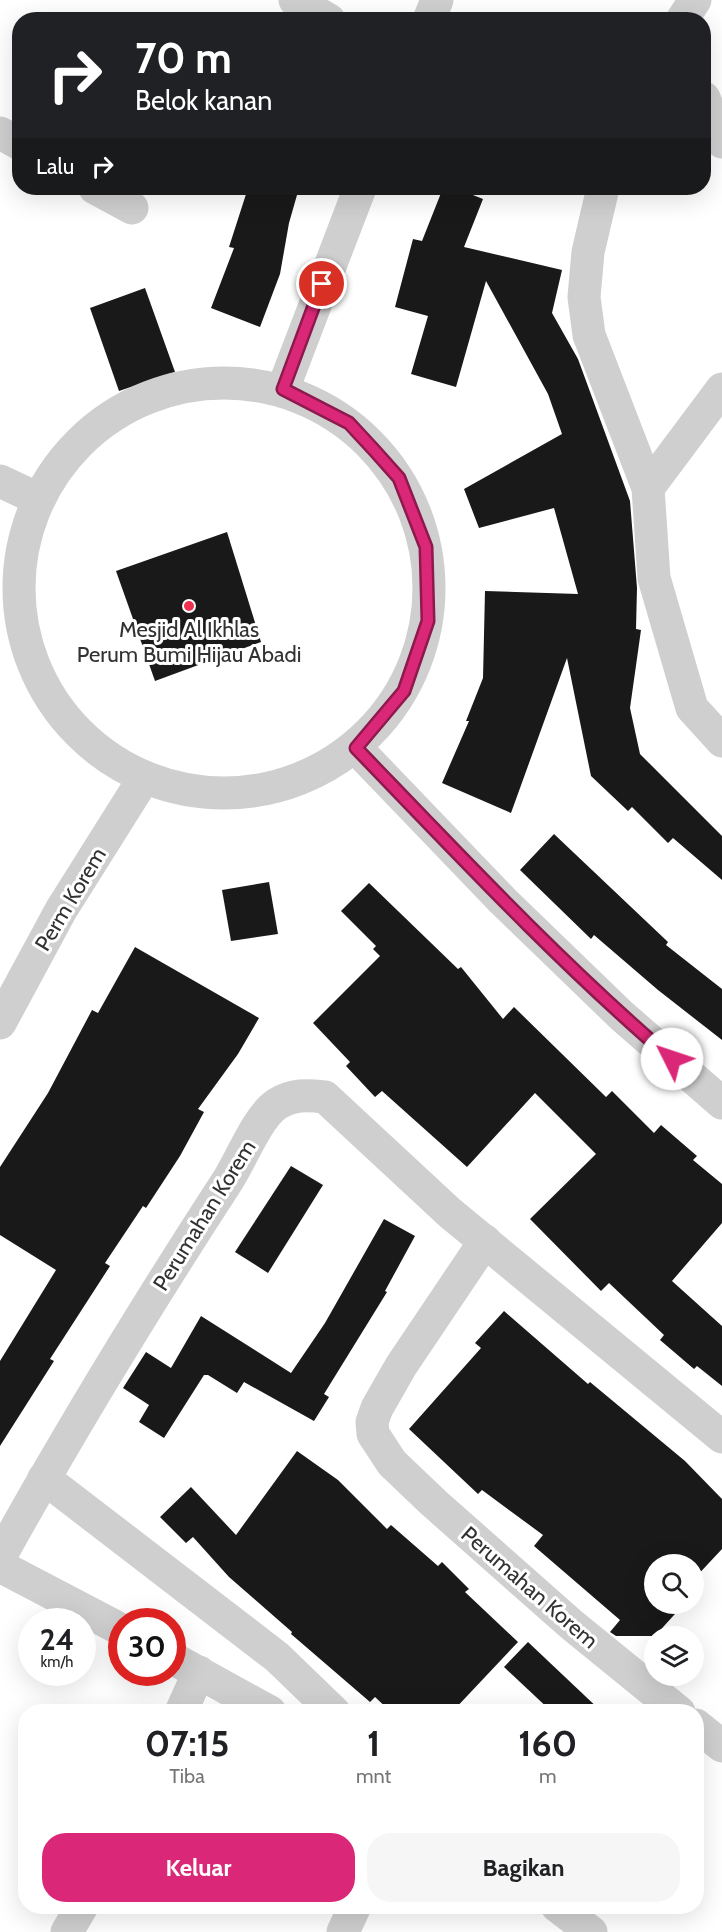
<!DOCTYPE html>
<html lang="id">
<head>
<meta charset="utf-8">
<style>
	body { margin:0; font-family:Cabin,sans-serif; background:#f6f6f6; color:#202124; height:100vh; display:flex; flex-direction:column; font-size:22px; white-space:nowrap }
	* { box-sizing:border-box; margin:0 }
	p { font-size:20px; color:#757577 }
	.icon { flex:none; width:33px; height:33px; fill:none; stroke:currentColor; stroke-width:2; stroke-linecap:round; stroke-linejoin:round }
	.map { position:relative; flex:1; overflow:hidden }
	.drawer { position:absolute; left:18px; top:1704px; width:686px; height:210px; display:flex; flex-direction:column; background:#fff; border-radius:24px; box-shadow:0 6px 24px #0002 }
	.drawer>* { flex:none }
	.guide { position:absolute; left:12px; top:12px; width:699px; height:183px; border-radius:24px; box-shadow:0 6px 24px #0002; background:#202124; color:#fff; overflow:hidden }
	.controls { position:absolute; left:644px; top:1554px; display:grid; gap:12px }
	.controls a { display:grid; place-items:center; width:60px; height:60px; border-radius:50%; background:#fff; box-shadow:0 6px 24px #0002; font-size:30px }
	.speed { position:absolute; left:18px; top:1608px; display:flex; gap:12px; font-size:30px; font-weight:700; text-align:center }
	.speed>* { display:grid; place-content:center; width:78px; height:78px; border-radius:50%; background:#fff; box-shadow:0 6px 24px #0002; line-height:1 }
	.speed small { font-size:15px; font-weight:400 }
	.speed .limit { border:9px solid #d22; background:#fff; color:#111 }
	.pin { position:absolute; display:grid; place-items:center; width:51px; height:51px; color:#fff; margin:-26px; border:3px solid #fff; border-radius:50%; box-shadow:0 2px 6px #0007 }
	.me { position:absolute; width:66px; margin:-33px; rotate:311deg; stroke-linejoin:round; filter:drop-shadow(0 0 4px #0008) }
	.turn { display:flex; align-items:center; gap:21px; height:126px; padding:0 24px; font-size:27px }
	.turn .icon { width:78px; height:78px; stroke-width:2.5 }
	.turn b { display:block; font-size:42px; line-height:51px }
	.then { display:flex; align-items:center; height:57px; padding:0 24px; background:#0003; gap:12px; font-size:22px }
	.eta { display:flex; justify-content:space-evenly; align-items:center; height:102px; text-align:center }
	.eta b { font-size:36px; font-weight:800; line-height:42px }
	.action { display:flex; gap:12px; margin-top:auto; padding:12px 24px }
	.action a { flex:1; height:69px; border-radius:24px; background:#db2777; color:#fff; font-size:24px; font-weight:800; line-height:69px; text-align:center }
	.action a+a { background:#f6f6f6; color:#202124 }
	.map>svg:first-child { display:block }
	.building { fill:#191919 }
	.lines { fill:none; stroke-linecap:round; stroke-linejoin:round }
	.street { stroke:#cfcfcf; stroke-width:33 }
	.route-casing { stroke:#8e194d; stroke-width:15 }
	.route { stroke:#db2777; stroke-width:10 }
	.poi-dot { fill:#ec3151; stroke:#fff; stroke-width:2 }
	.labels { text-anchor:middle; stroke-width:6; stroke-linejoin:round; paint-order:stroke }
	.poi-label { font-size:22px; fill:#323232; stroke:#fff }
	.street-label { font-size:22px; fill:#323232; stroke:#fff }
</style>
</head>
<body>
<div class="map">
<svg width="722" height="1932" viewBox="0 0 722 1932">
	<rect width="100%" height="100%" fill="#fff"/>
	<!-- building -->
	<g class="building">
		<path d="M 248,188 L 299,188 L 289,223 L 280,274 L 260,327 L 211,308 L 234,248 L 229,247 Z"/>
		<path d="M 443,188 L 455,188 L 483,199 L 464,247 L 562,270 L 552,313 L 578,359 L 630,501 L 637,588 L 636,629 L 641,630 L 630,708 L 640,754 L 722,836 L 722,880 L 673,838 L 668,843 L 632,807 L 628,811 L 591,776 L 567,658 L 511,813 L 442,783 L 469,721 L 466,721 L 483,678 L 485,591 L 578,594 L 554,508 L 479,528 L 464,489 L 562,434 L 548,394 L 486,281 L 456,387 L 411,374 L 428,316 L 395,307 L 413,239 L 422,241 Z"/>
		<path d="M 145,288 L 175,372 L 119,391 L 90,308 Z"/>
		<path d="M 227,532 L 261,642 L 155,681 L 116,571 Z"/>
		<path d="M 554,834 L 668,942 L 666,945 L 722,989 L 722,1040 L 658,990 L 594,935 L 591,939 L 520,870 Z"/>
		<path d="M 269,882 L 278,934 L 231,941 L 222,890 Z"/>
		<path d="M 369,883 L 458,969 L 461,967 L 503,1019 L 514,1007 L 606,1097 L 612,1091 L 654,1133 L 661,1125 L 697,1156 L 693,1160 L 722,1184 L 722,1223 L 672,1281 L 722,1326 L 722,1386 L 697,1366 L 694,1369 L 660,1340 L 664,1335 L 609,1283 L 601,1291 L 530,1219 L 596,1154 L 535,1093 L 467,1167 L 382,1091 L 375,1097 L 346,1066 L 350,1062 L 313,1023 L 380,956 L 373,949 L 376,946 L 341,911 Z"/>
		<path d="M 135,947 L 259,1018 L 238,1054 L 198,1109 L 204,1112 L 180,1156 L 146,1208 L 143,1206 L 105,1263 L 110,1266 L 50,1359 L 54,1361 L 0,1446 L 0,1361 L 56,1270 L 0,1235 L 0,1167 L 48,1093 L 92,1010 L 98,1013 Z"/>
		<path d="M 291,1166 L 323,1185 L 268,1273 L 235,1252 Z"/>
		<path d="M 384,1219 L 415,1236 L 385,1291 L 387,1292 L 324,1394 L 329,1397 L 314,1421 L 244,1382 L 237,1393 L 208,1375 L 204,1375 L 164,1438 L 139,1422 L 149,1405 L 123,1388 L 146,1352 L 171,1368 L 201,1316 L 291,1373 L 325,1323 Z"/>
		<path d="M 504,1311 L 588,1384 L 590,1382 L 685,1461 L 722,1499 L 722,1549 L 693,1580 L 693,1564 L 654,1564 L 654,1604 L 684,1604 L 655,1636 L 616,1636 L 610,1632 L 620,1620 L 534,1546 L 543,1535 L 482,1490 L 478,1494 L 409,1429 L 481,1348 L 475,1343 Z"/>
		<path d="M 297,1451 L 338,1480 L 387,1529 L 391,1525 L 438,1566 L 442,1562 L 469,1589 L 465,1592 L 518,1642 L 452,1712 L 391,1712 L 375,1697 L 370,1702 L 291,1634 L 292,1632 L 229,1577 L 193,1537 L 186,1543 L 160,1517 L 191,1487 L 236,1535 Z"/>
		<path d="M 528,1642 L 602,1712 L 552,1712 L 504,1667 Z"/>
	</g>
	<g class="lines">
		<!-- street -->
		<g class="street">
			<path d="M 295,0 L 329,20"/>
			<path d="M 429,20 L 437,0"/>
			<path d="M 682,20 L 695,0"/>
			<path d="M 704,98 L 722,142"/>
			<path d="M 0,133 L 20,144"/>
			<path d="M 95,188 L 132,208"/>
			<path d="M 603,188 L 588,252 L 584,297 L 589,335 L 648,488 L 654,578 L 692,708 L 722,741"/>
			<circle cx="224" cy="588" r="205"/>
			<path d="M 283,389 L 360,188"/>
			<path d="M 0,481 L 36,498"/>
			<path d="M 648,488 L 722,389"/>
			<path d="M 356,748 L 503,901 L 622,1016 L 722,1103"/>
			<path d="M 0,1023 L 61,910 L 144,778"/>
			<path d="M 485,1241 L 401,1366 L 377,1408 L 372,1422 L 373,1434 L 392,1463 L 434,1503 L 572,1625 L 679,1712"/>
			<path d="M 44,1478 L 277,1657 L 334,1712"/>
			<path d="M 0,1557 C 71,1429 148,1303 228,1180 C 241,1160 258,1116 277,1104 C 293,1094 307,1095 325,1097 L 450,1213 L 722,1437"/>
			<path d="M 0,1566 L 122,1630"/>
			<path d="M 172,1658 L 270,1712"/>
			<path d="M 181,1712 L 199,1672"/>
			<path d="M 696,1725 L 722,1746"/>
			<path d="M 557,1906 L 591,1932"/>
			<path d="M 67,1932 L 82,1906"/>
			<path d="M 343,1932 L 355,1906"/>
		</g>
	</g>
	<g class="lines">
		<!-- route casing -->
		<g class="route-casing">
			<path id="route" d="M 322,284 L 283,389 L 349,423 L 374,450 L 399,478 L 426,547 L 428,621 L 404,691 L 356,748 C 459,855 560,963 672,1059"/>
		</g>
		<!-- route -->
		<use href="#route" class="route"/>
	</g>
	<!-- markers -->
	<circle class="poi-dot" cx="189" cy="606" r="6"/>
	<g class="labels">
		<!-- poi labels -->
		<g class="poi-label">
			<text x="189" y="637">Mesjid Al Ikhlas<tspan x="189" dy="25">Perum Bumi Hijau Abadi</tspan></text>
		</g>
		<!-- street labels -->
		<g class="street-label">
			<text transform="translate(70 899) rotate(-59)" y="8">Perm Korem</text>
			<text transform="translate(204 1215) rotate(-58)" y="8">Perumahan Korem</text>
			<text transform="translate(530 1587) rotate(41)" y="8">Perumahan Korem</text>
		</g>
	</g>
</svg>
<div class="controls">
<a><svg class="icon" aria-label="search" viewBox="0 0 24 24"><circle cx="10" cy="10" r="6"/><path d="M15 15l6 6"/></svg></a>
<a><svg class="icon" aria-label="layers" viewBox="0 0 24 24"><path d="M12 4l9 5-9 5-9-5zM3 14l9 5 9-5"/></svg></a>
</div>
<div class="speed"><div>24<small>km/h</small></div><div class="limit">30</div></div>
<div class="pin" style="left:322px;top:284px;background:#d93025"><svg class="icon" aria-label="arrive" viewBox="0 0 24 24"><path d="M6 21V4h12l-3 4 3 4H6"/></svg></div>
<svg class="me" style="left:672px;top:1059px" viewBox="-20 -20 40 40"><circle r="19" fill="#fff"/><path d="M0-13L10 11 0 6-10 11z" fill="#db2777"/></svg>
<div class="guide">
<div class="turn"><svg class="icon" aria-label="right" viewBox="0 0 24 24"><path d="M7 20v-9h11M14 6l5 5-5 5"/></svg><div><b>70 m</b>Belok kanan</div></div>
<div class="then">Lalu<svg class="icon" aria-label="right" viewBox="0 0 24 24"><path d="M7 20v-9h11M14 6l5 5-5 5"/></svg></div>
</div>
<section class="drawer">
<div class="eta">
<div><b>07:15</b><p>Tiba</p></div>
<div><b>1</b><p>mnt</p></div>
<div><b>160</b><p>m</p></div>
</div>
<div class="action"><a>Keluar</a><a>Bagikan</a></div>
</section>
</div>
</body>
</html>
